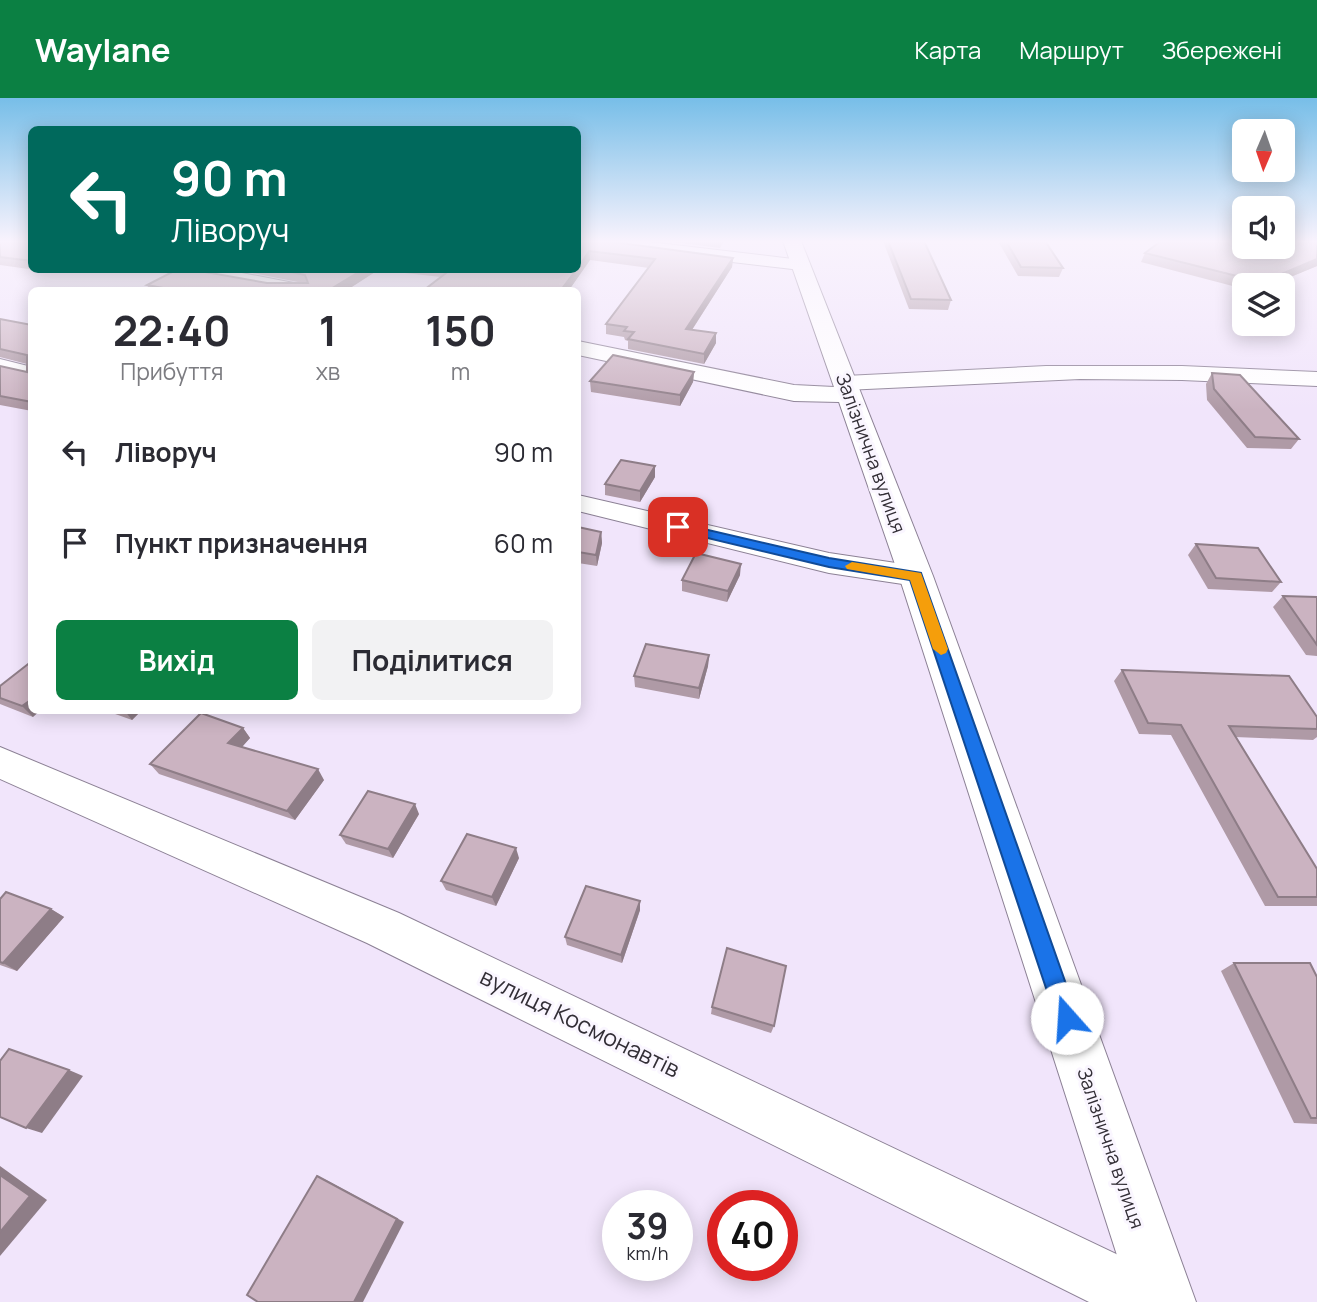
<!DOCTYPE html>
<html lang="uk">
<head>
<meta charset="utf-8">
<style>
	body { margin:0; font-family:Manrope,sans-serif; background:#f2f2f3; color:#2b2b33; height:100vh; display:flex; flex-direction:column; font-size:26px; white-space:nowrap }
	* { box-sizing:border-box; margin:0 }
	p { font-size:23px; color:#7c7c81 }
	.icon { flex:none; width:38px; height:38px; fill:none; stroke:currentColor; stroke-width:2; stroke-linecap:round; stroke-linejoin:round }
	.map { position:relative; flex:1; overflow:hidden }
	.panel { position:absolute; left:28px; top:189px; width:553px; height:427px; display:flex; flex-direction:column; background:#fff; border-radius:10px; box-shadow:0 4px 18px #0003 }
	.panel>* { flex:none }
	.top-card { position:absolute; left:28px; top:28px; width:553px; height:147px; border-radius:10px; box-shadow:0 4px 18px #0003; background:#00695c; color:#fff; overflow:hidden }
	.needle { width:46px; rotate:182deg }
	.buttons { position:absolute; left:1232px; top:21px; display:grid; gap:14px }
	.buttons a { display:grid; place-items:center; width:63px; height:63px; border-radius:10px; background:#fff; box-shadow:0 4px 18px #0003; font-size:35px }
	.speed { position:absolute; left:602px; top:1092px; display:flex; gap:14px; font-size:35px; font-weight:700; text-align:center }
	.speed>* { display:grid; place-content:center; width:91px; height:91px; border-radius:50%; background:#fff; box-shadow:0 4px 18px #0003; line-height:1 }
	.speed small { font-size:18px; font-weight:400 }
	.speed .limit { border:10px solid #d22; background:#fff; color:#111 }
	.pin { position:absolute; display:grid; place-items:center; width:60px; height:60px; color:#fff; margin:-30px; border-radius:14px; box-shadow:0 4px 10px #0006 }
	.me { position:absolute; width:77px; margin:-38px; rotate:341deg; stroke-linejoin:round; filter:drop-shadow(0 0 5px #0008) }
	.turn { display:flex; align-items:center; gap:24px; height:147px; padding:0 28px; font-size:32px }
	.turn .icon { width:91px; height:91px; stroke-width:2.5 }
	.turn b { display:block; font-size:49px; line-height:60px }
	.eta { display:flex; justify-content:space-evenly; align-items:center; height:119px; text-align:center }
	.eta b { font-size:42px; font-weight:700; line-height:49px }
	.cta { display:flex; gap:14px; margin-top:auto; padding:14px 28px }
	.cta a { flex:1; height:80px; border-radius:10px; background:#0b8043; color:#fff; font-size:28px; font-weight:700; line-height:80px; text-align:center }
	.cta a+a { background:#f2f2f3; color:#2b2b33 }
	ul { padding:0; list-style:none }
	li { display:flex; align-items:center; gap:21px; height:91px; padding:0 28px }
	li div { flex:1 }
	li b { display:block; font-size:26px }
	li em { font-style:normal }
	header { display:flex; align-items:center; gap:42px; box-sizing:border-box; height:98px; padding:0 35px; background:#0b8043; color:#fff }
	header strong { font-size:33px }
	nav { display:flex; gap:38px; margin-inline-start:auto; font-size:24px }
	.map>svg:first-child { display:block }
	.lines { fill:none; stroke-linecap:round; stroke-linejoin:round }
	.minor-casing { stroke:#8c8195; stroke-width:2 }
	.tertiary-casing { stroke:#8c8195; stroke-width:2 }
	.minor { fill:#fff; fill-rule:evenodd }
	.tertiary { fill:#fff; fill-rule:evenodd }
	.wall { fill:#af9aa6 }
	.shaded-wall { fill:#8e7d87 }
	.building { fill:#cbb3c1; stroke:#8e7d87; stroke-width:2 }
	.route { fill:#1a73e8; stroke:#114b97; stroke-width:2 }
	.slow { fill:#f59e0b }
	.labels { text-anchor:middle; stroke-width:6; stroke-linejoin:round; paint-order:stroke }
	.street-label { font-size:19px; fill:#322e36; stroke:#faf6ff }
	.near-street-label { font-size:23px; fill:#322e36; stroke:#faf6ff }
</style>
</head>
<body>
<header>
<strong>Waylane</strong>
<nav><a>Карта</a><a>Маршрут</a><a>Збережені</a></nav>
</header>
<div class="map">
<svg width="1317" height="1204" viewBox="0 0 1317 1204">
	<rect width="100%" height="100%" fill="#f1e5fb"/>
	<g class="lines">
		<!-- minor casing -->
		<g class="minor-casing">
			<g id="minor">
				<path d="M 587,143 L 641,143 L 801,162 L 810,167 L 801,172 L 595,148 Z"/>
				<path d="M 0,261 L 32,269 L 32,282 L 0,275 Z"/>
				<path d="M 1046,268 L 1182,268 L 1317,274 L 1317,288 L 1182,282 L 1080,281 L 845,292 L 837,290 L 834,285 L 837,280 L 845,278 Z"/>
				<path d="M 578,397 L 829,455 L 916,468 L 927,471 L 931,478 L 927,485 L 916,488 L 829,475 L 578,413 Z"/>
				<path d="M 0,649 L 399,815 L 1173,1183 L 1182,1204 L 1089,1204 L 367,845 L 0,681 Z"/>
			</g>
		</g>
		<!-- tertiary casing -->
		<g class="tertiary-casing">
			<g id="tertiary">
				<path d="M 783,143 L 801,143 L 933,478 L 1196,1204 L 1132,1204 L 899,478 L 839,304 L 794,303 L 578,257 L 578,243 L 794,287 L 834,289 Z"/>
				<path d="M 188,172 L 226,172 L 299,186 L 306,188 L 309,192 L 271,192 L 198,178 Z"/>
			</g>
		</g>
		<!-- minor -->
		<use href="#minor" class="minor"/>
		<!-- tertiary -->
		<use href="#tertiary" class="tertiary"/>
	</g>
	<!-- wall -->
	<g class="wall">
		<path d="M 0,143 L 32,143 L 32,172 L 66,172 L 57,175 L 0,167 Z"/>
		<path d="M 578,143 L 606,143 L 733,160 L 732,169 L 692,232 L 716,235 L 716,245 L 704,266 L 628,251 L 628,243 L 625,242 L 624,239 L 606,236 L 606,226 L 649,170 L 590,162 L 569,192 L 424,192 L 441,179 L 378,172 L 347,192 L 150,192 L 147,187 L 176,172 L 194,172 L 267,185 L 303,185 L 237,172 L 578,172 Z"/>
		<path d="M 666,143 L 724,143 L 720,150 Z"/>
		<path d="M 883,143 L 924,143 L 951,202 L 948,212 L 909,211 Z"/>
		<path d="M 998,143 L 1045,143 L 1063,170 L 1059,179 L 1018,178 Z"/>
		<path d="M 1317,143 L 1317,168 L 1271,187 L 1244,187 L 1244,191 L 1141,164 L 1145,155 Z"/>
		<path d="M 0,221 L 32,227 L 32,313 L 0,307 L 0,268 L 27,274 L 27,266 L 0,259 Z"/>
		<path d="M 694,274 L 693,284 L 680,308 L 591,294 L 590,283 Z"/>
		<path d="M 1212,275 L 1299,341 L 1291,351 L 1247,350 L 1207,302 L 1206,286 Z"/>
		<path d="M 655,368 L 655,379 L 640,404 L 605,397 L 605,386 Z"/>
		<path d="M 578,429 L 601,434 L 602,445 L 597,468 L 578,465 Z"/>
		<path d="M 1196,446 L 1281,484 L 1272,494 L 1208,491 L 1188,457 Z"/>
		<path d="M 740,477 L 727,504 L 682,493 L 682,482 Z"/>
		<path d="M 1283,498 L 1317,499 L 1317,558 L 1306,557 L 1273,509 Z"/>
		<path d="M 709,557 L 708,568 L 699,601 L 635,589 L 634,578 Z"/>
		<path d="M 32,563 L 33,619 L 0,606 L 0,588 Z"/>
		<path d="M 1122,572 L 1317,619 L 1317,639 L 1313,642 L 1235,639 L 1317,771 L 1317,808 L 1265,808 L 1171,637 L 1139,636 L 1114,583 Z"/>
		<path d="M 104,612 L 142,612 L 132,622 Z"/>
		<path d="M 243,630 L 250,640 L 241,649 L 324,682 L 295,722 L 159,676 L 150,666 Z"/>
		<path d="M 419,716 L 393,760 L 346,746 L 340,737 Z"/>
		<path d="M 519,760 L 496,808 L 446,792 L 441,783 Z"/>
		<path d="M 0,801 L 51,811 L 64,819 L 17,873 L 0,867 Z"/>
		<path d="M 640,803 L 640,812 L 622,865 L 567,847 L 565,839 Z"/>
		<path d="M 1234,865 L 1317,879 L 1317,1026 L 1294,1025 L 1221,873 Z"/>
		<path d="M 712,909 L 774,928 L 771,935 L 711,916 Z"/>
	</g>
	<!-- shaded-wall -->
	<g class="shaded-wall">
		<path d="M 589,153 L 590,162 L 569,192 L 561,192 L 576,172 L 578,172 L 578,170 Z"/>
		<path d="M 733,160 L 732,169 L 686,241 L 686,231 Z"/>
		<path d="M 1317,161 L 1317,168 L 1271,187 L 1257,187 L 1258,186 Z"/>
		<path d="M 55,172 L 66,172 L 57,175 Z"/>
		<path d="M 362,172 L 378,172 L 347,192 L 329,192 Z"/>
		<path d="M 716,235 L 716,245 L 704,266 L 704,256 Z"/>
		<path d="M 694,274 L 693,284 L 680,308 L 680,297 Z"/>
		<path d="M 655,368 L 655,379 L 640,404 L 640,393 Z"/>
		<path d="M 601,434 L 602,445 L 597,468 L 596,457 Z"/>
		<path d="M 741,466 L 740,477 L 727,504 L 728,493 Z"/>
		<path d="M 709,557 L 708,568 L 699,601 L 699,590 Z"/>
		<path d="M 32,601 L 32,612 L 41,612 L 33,619 L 22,608 Z"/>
		<path d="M 124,612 L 142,612 L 132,622 Z"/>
		<path d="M 243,630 L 250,640 L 236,656 L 228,645 Z"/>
		<path d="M 318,671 L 324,682 L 295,722 L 287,713 Z"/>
		<path d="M 415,706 L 419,716 L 393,760 L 388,751 Z"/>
		<path d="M 516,750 L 519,760 L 496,808 L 492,799 Z"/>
		<path d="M 640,803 L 640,812 L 622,865 L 621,857 Z"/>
		<path d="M 51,811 L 64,819 L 17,873 L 3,865 Z"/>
		<path d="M 69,972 L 83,978 L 42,1035 L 26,1030 Z"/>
		<path d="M 0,1068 L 47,1102 L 0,1158 Z"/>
		<path d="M 317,1078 L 326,1082 L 404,1124 L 363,1204 L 354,1204 Z"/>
	</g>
	<!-- building -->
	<g class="building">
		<path d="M 0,143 L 32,143 L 32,163 L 0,159 Z"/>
		<path d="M 578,143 L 606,143 L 733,160 L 686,231 L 716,235 L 704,256 L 628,241 L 634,234 L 624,233 L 627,229 L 606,226 L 655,161 L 589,153 L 578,170 Z"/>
		<path d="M 888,143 L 924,143 L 951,202 L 911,201 Z"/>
		<path d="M 1006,143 L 1045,143 L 1063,170 L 1021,169 Z"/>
		<path d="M 1161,143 L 1244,143 L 1244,149 L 1283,149 L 1283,143 L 1317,143 L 1317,161 L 1258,186 L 1257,183 L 1145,155 Z"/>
		<path d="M 176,172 L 194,172 L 267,185 L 308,185 L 305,177 L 282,172 L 362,172 L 329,192 L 174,192 L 147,187 Z"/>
		<path d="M 450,172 L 576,172 L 561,192 L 424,192 Z"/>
		<path d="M 0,221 L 32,227 L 32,304 L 0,298 L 0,268 L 27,274 L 27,257 L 0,251 Z"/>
		<path d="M 613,257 L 694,274 L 680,297 L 590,283 Z"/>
		<path d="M 1212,275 L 1240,277 L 1299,341 L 1255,339 L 1214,291 Z"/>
		<path d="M 621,362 L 655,368 L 640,393 L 605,386 Z"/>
		<path d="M 578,429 L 601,434 L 596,457 L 578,454 Z"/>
		<path d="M 1196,446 L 1258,450 L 1281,484 L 1216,480 Z"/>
		<path d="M 696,455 L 741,466 L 728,493 L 682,482 Z"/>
		<path d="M 1283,498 L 1317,499 L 1317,547 Z"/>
		<path d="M 646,546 L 709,557 L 699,590 L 634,578 Z"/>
		<path d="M 32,563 L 32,601 L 22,608 L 0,600 L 0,588 Z"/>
		<path d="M 1122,572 L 1289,578 L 1317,619 L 1317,631 L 1229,628 L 1317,771 L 1317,799 L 1278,799 L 1181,627 L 1148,625 Z"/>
		<path d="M 201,615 L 243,630 L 228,645 L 318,671 L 287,713 L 150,666 Z"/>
		<path d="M 368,693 L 415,706 L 388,751 L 340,737 Z"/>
		<path d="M 467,736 L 516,750 L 492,799 L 441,783 Z"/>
		<path d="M 586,788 L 640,803 L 621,857 L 565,839 Z"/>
		<path d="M 6,794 L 51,811 L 3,865 L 0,864 L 0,801 Z"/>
		<path d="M 727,850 L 786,868 L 774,928 L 712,909 Z"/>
		<path d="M 1234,865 L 1310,865 L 1317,879 L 1317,1020 L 1311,1020 Z"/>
		<path d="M 9,951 L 69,972 L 26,1030 L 0,1019 L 0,963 Z"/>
		<path d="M 0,1077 L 30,1098 L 0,1134 Z"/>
		<path d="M 317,1078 L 397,1121 L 354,1204 L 258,1204 L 247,1197 Z"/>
	</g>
	<!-- sky -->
	<linearGradient id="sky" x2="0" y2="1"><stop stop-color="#77bee8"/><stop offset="0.46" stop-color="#f9f3fd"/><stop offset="1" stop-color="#f9f3fd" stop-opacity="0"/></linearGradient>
	<rect width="1317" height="312" fill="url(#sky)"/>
	<!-- route -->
	<path class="route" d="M 678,425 L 829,460 L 921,475 L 1078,920 L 1075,928 L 1067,931 L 1059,928 L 1056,920 L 910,482 L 829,469 L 674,432 L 674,426 Z"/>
	<!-- slow -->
	<path class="slow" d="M 852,464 L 921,475 L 948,551 L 946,555 L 941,557 L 933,551 L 910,482 L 847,471 L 845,468 Z"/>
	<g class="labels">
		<!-- street labels -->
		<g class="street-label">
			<text transform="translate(871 355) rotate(70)" y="7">Залізнична вулиця</text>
			<text transform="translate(1111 1050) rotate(71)" y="7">Залізнична вулиця</text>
		</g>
		<!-- near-street labels -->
		<g class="near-street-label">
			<text transform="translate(580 925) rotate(26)" y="8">вулиця Космонавтів</text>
		</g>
	</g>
</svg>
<div class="buttons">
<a><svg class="needle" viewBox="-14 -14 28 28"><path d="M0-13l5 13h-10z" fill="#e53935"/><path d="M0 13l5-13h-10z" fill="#7c7c81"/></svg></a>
<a><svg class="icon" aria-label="sound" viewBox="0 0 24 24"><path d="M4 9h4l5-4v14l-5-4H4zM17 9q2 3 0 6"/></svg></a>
<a><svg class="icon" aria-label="layers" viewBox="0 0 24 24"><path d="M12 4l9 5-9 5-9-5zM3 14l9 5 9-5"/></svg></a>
</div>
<div class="speed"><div>39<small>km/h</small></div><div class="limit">40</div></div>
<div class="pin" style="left:678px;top:429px;background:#d93025"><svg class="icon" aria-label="arrive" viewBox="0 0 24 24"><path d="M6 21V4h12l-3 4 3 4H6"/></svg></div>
<svg class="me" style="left:1067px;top:920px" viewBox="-20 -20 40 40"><circle r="19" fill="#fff"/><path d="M0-13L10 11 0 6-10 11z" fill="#1a73e8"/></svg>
<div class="top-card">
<div class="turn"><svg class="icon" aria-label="left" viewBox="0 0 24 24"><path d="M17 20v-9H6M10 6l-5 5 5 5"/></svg><div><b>90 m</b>Ліворуч</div></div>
</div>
<section class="panel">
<div class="eta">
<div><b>22:40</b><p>Прибуття</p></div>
<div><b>1</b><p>хв</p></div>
<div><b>150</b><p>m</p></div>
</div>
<ul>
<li><svg class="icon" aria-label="left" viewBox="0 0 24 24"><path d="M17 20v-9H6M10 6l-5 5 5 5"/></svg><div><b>Ліворуч</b></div><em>90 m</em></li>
<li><svg class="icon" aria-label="arrive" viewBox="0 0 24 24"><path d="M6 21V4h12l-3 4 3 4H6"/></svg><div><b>Пункт призначення</b></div><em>60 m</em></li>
</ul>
<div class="cta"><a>Вихід</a><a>Поділитися</a></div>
</section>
</div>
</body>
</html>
